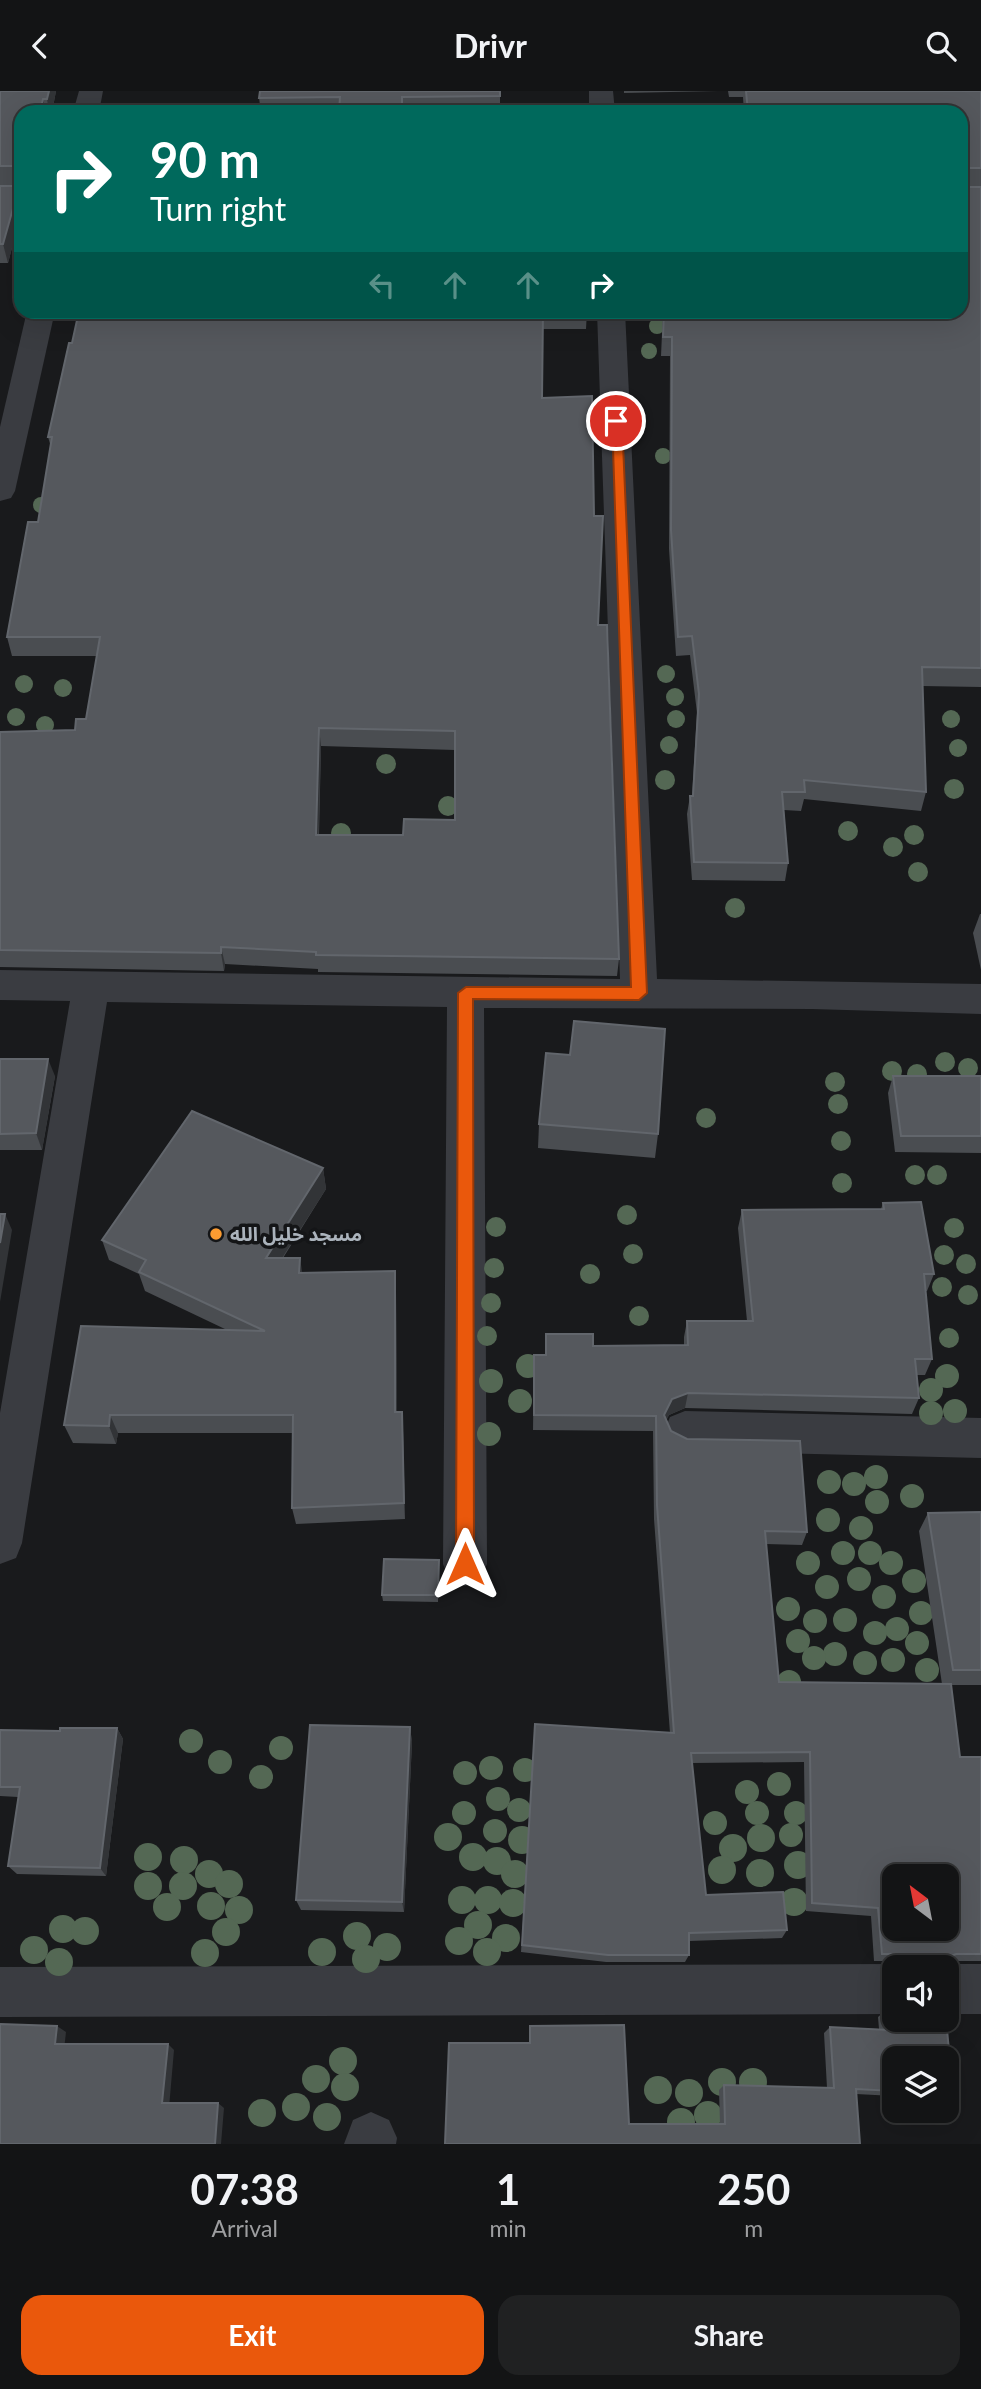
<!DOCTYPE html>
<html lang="en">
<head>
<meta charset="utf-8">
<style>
	body { margin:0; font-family:Lato,"Noto Sans Arabic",sans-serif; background:#202122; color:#f1f3f6; height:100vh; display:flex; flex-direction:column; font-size:26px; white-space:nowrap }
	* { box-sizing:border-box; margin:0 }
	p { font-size:23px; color:#9d9ea0 }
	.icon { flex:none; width:38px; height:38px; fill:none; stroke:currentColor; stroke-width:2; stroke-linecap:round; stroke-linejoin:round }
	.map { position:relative; height:2053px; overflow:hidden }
	.details { display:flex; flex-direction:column; background:#131415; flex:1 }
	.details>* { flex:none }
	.banner { position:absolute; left:14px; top:14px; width:954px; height:214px; border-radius:21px; box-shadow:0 7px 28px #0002,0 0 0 2px #323334; background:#00695c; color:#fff; overflow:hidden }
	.needle { width:46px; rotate:328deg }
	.fabs { position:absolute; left:882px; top:1773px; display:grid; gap:14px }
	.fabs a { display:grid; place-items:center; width:77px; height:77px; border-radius:14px; background:#131415; box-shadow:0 7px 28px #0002,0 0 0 2px #323334; font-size:35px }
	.pin { position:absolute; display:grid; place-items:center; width:60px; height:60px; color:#fff; margin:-30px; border:4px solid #fff; border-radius:50%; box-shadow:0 2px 7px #0007 }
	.me { position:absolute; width:77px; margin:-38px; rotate:0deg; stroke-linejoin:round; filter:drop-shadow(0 0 5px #0008) }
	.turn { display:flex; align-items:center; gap:24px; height:147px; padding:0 21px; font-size:32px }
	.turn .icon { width:91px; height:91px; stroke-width:2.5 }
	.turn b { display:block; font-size:49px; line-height:60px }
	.lanes { display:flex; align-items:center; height:66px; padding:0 21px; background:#0003; justify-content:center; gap:35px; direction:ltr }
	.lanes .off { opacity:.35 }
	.eta { display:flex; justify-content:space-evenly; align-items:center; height:119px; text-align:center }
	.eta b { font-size:42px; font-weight:700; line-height:49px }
	.cta { display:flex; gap:14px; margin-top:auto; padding:14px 21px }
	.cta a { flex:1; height:80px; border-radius:21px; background:#ea580c; color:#fff; font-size:28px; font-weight:700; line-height:80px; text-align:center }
	.cta a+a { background:#202122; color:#f1f3f6 }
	header { display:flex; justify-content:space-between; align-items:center; height:91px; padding:0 21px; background:#131415; font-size:32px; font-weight:700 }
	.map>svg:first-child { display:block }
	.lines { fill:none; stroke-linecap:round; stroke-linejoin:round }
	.minor { fill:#3a3c41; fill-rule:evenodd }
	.tree { fill:#546854 }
	.wall { fill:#4a4d51; fill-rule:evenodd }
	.shaded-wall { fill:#323437 }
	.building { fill:#55585d; stroke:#62666c; stroke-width:2; fill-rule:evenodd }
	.route { fill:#ea580c; stroke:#983908; stroke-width:2 }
	.poi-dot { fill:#fd9c31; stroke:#141517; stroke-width:2.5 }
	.labels { text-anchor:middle; stroke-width:7; stroke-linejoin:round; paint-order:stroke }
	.poi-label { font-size:19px; font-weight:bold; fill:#abb3bc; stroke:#141517; text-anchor:start }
</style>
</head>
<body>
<header><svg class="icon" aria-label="back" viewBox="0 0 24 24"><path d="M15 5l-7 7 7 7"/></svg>Drivr<svg class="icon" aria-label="search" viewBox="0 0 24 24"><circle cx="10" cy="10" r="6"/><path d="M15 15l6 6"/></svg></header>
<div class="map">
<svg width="981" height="2053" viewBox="0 0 981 2053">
	<rect width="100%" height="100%" fill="#191a1c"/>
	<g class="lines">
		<!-- minor -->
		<g class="minor">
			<path d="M 79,0 L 103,0 L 99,21 L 73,21 Z"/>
			<path d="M 589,0 L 613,0 L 615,21 L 589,21 Z"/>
			<path d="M 27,220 L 55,220 L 15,400 L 11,407 L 0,410 L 0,336 Z"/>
			<path d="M 597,220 L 625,220 L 657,888 L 981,893 L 981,923 L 812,918 L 484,917 L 487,1473 L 481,1488 L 465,1495 L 449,1488 L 443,1473 L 447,916 L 107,911 L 22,1452 L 16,1467 L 0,1473 L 0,1322 L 70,910 L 0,909 L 0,879 L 620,888 Z"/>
			<path d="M 685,1320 L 981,1327 L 981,1367 L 685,1360 L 670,1354 L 664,1340 L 670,1326 Z"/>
			<path d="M 894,1873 L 901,1876 L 894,1876 L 894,1923 L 0,1926 L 0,1876 Z"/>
			<path d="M 947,1873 L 981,1873 L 981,1923 L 947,1923 L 947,1876 L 940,1876 Z"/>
			<path d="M 371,2021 L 389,2029 L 397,2047 L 396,2053 L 344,2053 L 353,2029 Z"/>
		</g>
	</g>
	<!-- trees -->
	<g class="tree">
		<circle cx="657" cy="235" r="8"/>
		<circle cx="649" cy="260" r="8"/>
		<circle cx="663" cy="365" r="8"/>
		<circle cx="41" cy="414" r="8"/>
		<circle cx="666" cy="583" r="9"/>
		<circle cx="24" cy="593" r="9"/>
		<circle cx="63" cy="597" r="9"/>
		<circle cx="675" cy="606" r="9"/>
		<circle cx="16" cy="626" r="9"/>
		<circle cx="676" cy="628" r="9"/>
		<circle cx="951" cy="628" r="9"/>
		<circle cx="45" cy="634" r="9"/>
		<circle cx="669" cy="654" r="9"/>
		<circle cx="958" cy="657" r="9"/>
		<circle cx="386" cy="673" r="10"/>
		<circle cx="665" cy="689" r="10"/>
		<circle cx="954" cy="698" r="10"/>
		<circle cx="448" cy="715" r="10"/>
		<circle cx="848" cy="740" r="10"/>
		<circle cx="341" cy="742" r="10"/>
		<circle cx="914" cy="744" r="10"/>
		<circle cx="893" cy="756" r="10"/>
		<circle cx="918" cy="781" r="10"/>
		<circle cx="735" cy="817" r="10"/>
		<circle cx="945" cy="971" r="10"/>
		<circle cx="968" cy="977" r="10"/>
		<circle cx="892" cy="980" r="10"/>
		<circle cx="917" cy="983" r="10"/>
		<circle cx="835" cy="991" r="10"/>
		<circle cx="838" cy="1013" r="10"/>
		<circle cx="706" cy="1027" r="10"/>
		<circle cx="841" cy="1050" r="10"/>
		<circle cx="915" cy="1084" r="10"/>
		<circle cx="937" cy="1084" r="10"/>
		<circle cx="842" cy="1092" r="10"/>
		<circle cx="627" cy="1124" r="10"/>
		<circle cx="496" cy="1136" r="10"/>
		<circle cx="954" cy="1137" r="10"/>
		<circle cx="633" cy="1163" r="10"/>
		<circle cx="944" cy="1164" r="10"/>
		<circle cx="966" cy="1173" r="10"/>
		<circle cx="494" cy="1177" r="10"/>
		<circle cx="590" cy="1183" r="10"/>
		<circle cx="942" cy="1196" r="10"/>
		<circle cx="968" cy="1204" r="10"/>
		<circle cx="491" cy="1212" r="10"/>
		<circle cx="639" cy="1225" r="10"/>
		<circle cx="487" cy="1245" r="10"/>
		<circle cx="949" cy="1247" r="10"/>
		<circle cx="528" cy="1275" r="12"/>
		<circle cx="947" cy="1285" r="12"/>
		<circle cx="491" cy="1290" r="12"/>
		<circle cx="931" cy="1299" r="12"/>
		<circle cx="520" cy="1310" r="12"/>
		<circle cx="955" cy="1320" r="12"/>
		<circle cx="931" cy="1322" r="12"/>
		<circle cx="489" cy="1343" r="12"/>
		<circle cx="876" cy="1386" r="12"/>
		<circle cx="829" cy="1391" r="12"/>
		<circle cx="854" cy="1393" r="12"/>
		<circle cx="912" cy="1405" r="12"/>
		<circle cx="877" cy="1411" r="12"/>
		<circle cx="828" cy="1429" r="12"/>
		<circle cx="861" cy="1437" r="12"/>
		<circle cx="843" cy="1462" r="12"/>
		<circle cx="870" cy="1462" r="12"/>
		<circle cx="808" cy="1472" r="12"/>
		<circle cx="891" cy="1472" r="12"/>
		<circle cx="859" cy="1488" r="12"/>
		<circle cx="914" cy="1490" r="12"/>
		<circle cx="827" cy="1496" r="12"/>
		<circle cx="884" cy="1506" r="12"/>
		<circle cx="788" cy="1518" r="12"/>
		<circle cx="921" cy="1522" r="12"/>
		<circle cx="845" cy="1529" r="12"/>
		<circle cx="815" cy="1530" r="12"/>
		<circle cx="897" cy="1538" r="12"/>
		<circle cx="875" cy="1542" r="12"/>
		<circle cx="798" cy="1550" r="12"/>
		<circle cx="917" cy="1552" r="12"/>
		<circle cx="835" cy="1563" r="12"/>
		<circle cx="814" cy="1567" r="12"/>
		<circle cx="893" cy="1569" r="12"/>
		<circle cx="865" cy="1572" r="12"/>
		<circle cx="927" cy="1579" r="12"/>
		<circle cx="789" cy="1591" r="12"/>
		<circle cx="191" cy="1650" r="12"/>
		<circle cx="281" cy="1657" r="12"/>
		<circle cx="220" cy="1671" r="12"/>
		<circle cx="491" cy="1677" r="12"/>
		<circle cx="525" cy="1679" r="12"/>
		<circle cx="465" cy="1682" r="12"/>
		<circle cx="261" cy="1686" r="12"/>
		<circle cx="779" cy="1693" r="12"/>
		<circle cx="747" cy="1701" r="12"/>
		<circle cx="498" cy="1708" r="12"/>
		<circle cx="519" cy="1719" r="12"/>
		<circle cx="464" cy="1722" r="12"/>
		<circle cx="757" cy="1722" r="12"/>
		<circle cx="796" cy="1722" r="12"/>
		<circle cx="715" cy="1732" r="12"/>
		<circle cx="495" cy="1740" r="12"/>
		<circle cx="791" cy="1744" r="12"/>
		<circle cx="448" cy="1746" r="14"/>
		<circle cx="761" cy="1747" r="14"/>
		<circle cx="522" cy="1749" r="14"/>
		<circle cx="733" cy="1757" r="14"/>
		<circle cx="148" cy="1766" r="14"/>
		<circle cx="473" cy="1766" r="14"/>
		<circle cx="184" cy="1769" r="14"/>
		<circle cx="497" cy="1770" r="14"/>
		<circle cx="798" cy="1774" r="14"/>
		<circle cx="722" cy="1779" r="14"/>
		<circle cx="760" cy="1782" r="14"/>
		<circle cx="209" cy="1783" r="14"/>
		<circle cx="515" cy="1783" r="14"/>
		<circle cx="229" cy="1793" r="14"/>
		<circle cx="148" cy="1795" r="14"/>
		<circle cx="183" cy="1795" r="14"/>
		<circle cx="462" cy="1809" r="14"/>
		<circle cx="488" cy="1809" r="14"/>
		<circle cx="794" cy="1811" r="14"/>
		<circle cx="513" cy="1812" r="14"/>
		<circle cx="211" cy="1815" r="14"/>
		<circle cx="167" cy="1816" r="14"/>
		<circle cx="239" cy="1819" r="14"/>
		<circle cx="478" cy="1834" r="14"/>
		<circle cx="63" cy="1838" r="14"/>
		<circle cx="85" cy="1840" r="14"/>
		<circle cx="226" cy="1841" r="14"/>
		<circle cx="357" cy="1845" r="14"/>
		<circle cx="506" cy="1847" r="14"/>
		<circle cx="459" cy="1850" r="14"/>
		<circle cx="387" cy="1856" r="14"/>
		<circle cx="34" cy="1859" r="14"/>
		<circle cx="322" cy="1861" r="14"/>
		<circle cx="487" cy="1861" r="14"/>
		<circle cx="205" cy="1862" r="14"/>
		<circle cx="366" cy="1868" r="14"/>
		<circle cx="59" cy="1871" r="14"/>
		<circle cx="343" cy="1970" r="14"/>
		<circle cx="316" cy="1988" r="14"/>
		<circle cx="722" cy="1991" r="14"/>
		<circle cx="753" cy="1991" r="14"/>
		<circle cx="345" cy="1996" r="14"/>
		<circle cx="658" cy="1999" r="14"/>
		<circle cx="689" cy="2002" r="14"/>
		<circle cx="296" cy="2016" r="14"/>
		<circle cx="262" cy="2022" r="14"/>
		<circle cx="708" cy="2024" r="14"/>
		<circle cx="327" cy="2026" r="14"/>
		<circle cx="681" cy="2031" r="14"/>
	</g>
	<!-- wall -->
	<g class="wall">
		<path d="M 0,0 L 56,0 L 52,21 L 21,21 L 21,123 L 8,172 L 0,172 L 0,95 L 19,94 L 0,94 Z"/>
		<path d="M 500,0 L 500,21 L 261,21 L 259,7 Z"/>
		<path d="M 624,0 L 718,0 L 624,2 Z"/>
		<path d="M 728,0 L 981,0 L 981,596 L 922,595 L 926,701 L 921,720 L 804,708 L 801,720 L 784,719 L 788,772 L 785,790 L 692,789 L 687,723 L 690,705 L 692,705 L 697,622 L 690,564 L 676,565 L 669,458 L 670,265 L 661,265 L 663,220 L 961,220 L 961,21 L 744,21 L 743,6 L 729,6 Z"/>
		<path d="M 79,220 L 587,220 L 586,238 L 543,238 L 542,307 L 594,425 L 598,534 L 619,868 L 617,885 L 318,881 L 318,878 L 225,873 L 224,880 L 0,876 L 0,641 L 75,639 L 86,628 L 97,565 L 12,565 L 7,546 L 38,431 L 51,356 L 48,346 L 72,252 ZM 321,655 L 455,659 L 455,729 L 403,744 L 319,744 Z"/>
		<path d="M 980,823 L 981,823 L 981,879 L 973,842 Z"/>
		<path d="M 0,968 L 55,985 L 42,1059 L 0,1059 Z"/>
		<path d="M 893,985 L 981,985 L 981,1062 L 895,1061 L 888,1002 Z"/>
		<path d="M 539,1033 L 658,1043 L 655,1067 L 538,1057 Z"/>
		<path d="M 323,1077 L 326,1098 L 283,1167 L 303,1182 L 395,1180 L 396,1200 L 397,1321 L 403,1339 L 405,1428 L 296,1433 L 292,1417 L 293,1342 L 118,1342 L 116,1353 L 73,1352 L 64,1334 L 227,1239 L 145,1200 L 139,1183 L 109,1169 L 102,1149 Z"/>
		<path d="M 883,1112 L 934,1183 L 927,1200 L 925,1200 L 932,1268 L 925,1284 L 917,1284 L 919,1307 L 912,1323 L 685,1317 L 669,1324 L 666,1329 L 671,1340 L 807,1441 L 802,1454 L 766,1453 L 779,1591 L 942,1593 L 919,1440 L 928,1422 L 981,1421 L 981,1594 L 951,1594 L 960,1666 L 981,1666 L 981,1870 L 947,1870 L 947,1876 L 900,1876 L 902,1874 L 894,1870 L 874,1870 L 871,1825 L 806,1820 L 804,1671 L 692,1672 L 706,1804 L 787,1839 L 782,1847 L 689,1850 L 689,1864 L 685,1871 L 606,1871 L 521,1861 L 535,1633 L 670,1642 L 654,1428 L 653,1340 L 533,1339 L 534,1264 L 545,1264 L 546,1243 L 593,1255 L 684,1254 L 684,1246 L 687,1230 L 747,1230 L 738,1137 L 742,1119 L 881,1118 Z"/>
		<path d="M 439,1475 L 438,1511 L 383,1510 L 382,1504 Z"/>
		<path d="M 410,1636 L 412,1651 L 404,1821 L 301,1819 L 296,1809 Z"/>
		<path d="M 117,1637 L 123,1648 L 106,1785 L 17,1783 L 8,1775 L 18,1706 L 0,1705 L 0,1639 L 60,1640 Z"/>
		<path d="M 886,1919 L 894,1919 L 894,1928 L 946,1928 L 953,2002 L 947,2005 L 947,1967 L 894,1967 L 894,2005 L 856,2003 L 860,2053 L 445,2053 L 449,1952 L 529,1952 L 530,1935 L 624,1934 L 629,2033 L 720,2033 L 719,1999 L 724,1994 L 827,1997 L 824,1942 L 830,1936 L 879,1938 L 878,1926 Z"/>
	</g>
	<!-- shaded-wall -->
	<g class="shaded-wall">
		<path d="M 49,0 L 56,0 L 52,21 L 49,21 L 47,8 Z"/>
		<path d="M 43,8 L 46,21 L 40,21 Z"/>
		<path d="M 21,89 L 21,123 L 8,172 L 3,153 Z"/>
		<path d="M 319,637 L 321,655 L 318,762 L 316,744 Z"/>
		<path d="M 221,856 L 225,873 L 224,880 L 221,862 Z"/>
		<path d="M 48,968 L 55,985 L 42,1059 L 36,1042 Z"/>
		<path d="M 323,1077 L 326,1098 L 270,1186 L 266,1167 Z"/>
		<path d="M 5,1123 L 12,1139 L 0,1211 L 0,1152 Z"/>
		<path d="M 300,1167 L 303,1186 L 299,1182 Z"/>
		<path d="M 395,1180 L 396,1200 L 397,1339 L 395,1321 Z"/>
		<path d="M 688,1302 L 685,1317 L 669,1324 L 662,1339 L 664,1324 L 672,1308 Z"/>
		<path d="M 402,1321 L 403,1339 L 405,1428 L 404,1412 Z"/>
		<path d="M 110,1324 L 118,1342 L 116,1353 L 109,1335 Z"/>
		<path d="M 410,1636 L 412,1651 L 404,1821 L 402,1811 Z"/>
		<path d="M 117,1637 L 123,1648 L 106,1785 L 100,1777 Z"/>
		<path d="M 57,1935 L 66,1941 L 64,1959 L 55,1953 Z"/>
		<path d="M 168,1953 L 174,1959 L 169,2017 L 162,2012 Z"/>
		<path d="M 218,2012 L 224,2017 L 221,2053 L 215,2053 Z"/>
	</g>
	<!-- building -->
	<g class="building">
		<path d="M 0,0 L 49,0 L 47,8 L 43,8 L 40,21 L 21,21 L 21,89 L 3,153 L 0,153 L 0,95 L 19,95 L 19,75 L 0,75 Z"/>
		<path d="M 260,0 L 500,0 L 500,5 L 402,6 L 402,21 L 339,21 L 340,6 L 259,7 Z"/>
		<path d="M 746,0 L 981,0 L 981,77 L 963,77 L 963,96 L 981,96 L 981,577 L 922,576 L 926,701 L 804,689 L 805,701 L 782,701 L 788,772 L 694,771 L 690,705 L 693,705 L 699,603 L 692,545 L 678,546 L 671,439 L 672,246 L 663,246 L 664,220 L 961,220 L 961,21 L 748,21 Z"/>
		<path d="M 79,220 L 543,220 L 542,307 L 592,305 L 594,425 L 603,425 L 598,534 L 607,534 L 619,868 L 316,864 L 316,861 L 221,856 L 221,862 L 0,859 L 0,641 L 75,639 L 76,628 L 86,628 L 100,546 L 7,546 L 28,431 L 38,431 L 52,346 L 48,346 L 69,252 L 72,252 ZM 319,637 L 455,640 L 455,729 L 404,728 L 403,744 L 316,744 Z"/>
		<path d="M 574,930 L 665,938 L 658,1043 L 539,1033 L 546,962 L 570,964 Z"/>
		<path d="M 0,968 L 48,968 L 36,1042 L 0,1043 Z"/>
		<path d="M 893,985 L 981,985 L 981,1045 L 901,1045 Z"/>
		<path d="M 192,1020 L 323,1077 L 266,1167 L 300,1167 L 299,1182 L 395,1180 L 395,1321 L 402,1321 L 404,1412 L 292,1417 L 293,1324 L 110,1324 L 109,1335 L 64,1334 L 81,1235 L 265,1240 L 139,1181 L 146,1169 L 102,1149 Z"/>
		<path d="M 921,1111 L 934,1183 L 924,1183 L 932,1268 L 915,1268 L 919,1307 L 688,1302 L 672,1308 L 664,1324 L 671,1340 L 687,1348 L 800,1350 L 807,1441 L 765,1440 L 779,1591 L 951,1593 L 960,1666 L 981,1666 L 981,1863 L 956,1863 L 948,1866 L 947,1871 L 953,1872 L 953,1880 L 947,1880 L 947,1876 L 905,1876 L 905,1872 L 912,1868 L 902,1863 L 882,1863 L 878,1817 L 812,1812 L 810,1661 L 691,1662 L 706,1804 L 783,1801 L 787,1839 L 689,1842 L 689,1864 L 608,1864 L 522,1854 L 535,1633 L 674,1642 L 657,1414 L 656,1325 L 534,1324 L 534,1264 L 546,1264 L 546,1243 L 593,1243 L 593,1255 L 688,1254 L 687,1230 L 753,1230 L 742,1119 L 884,1118 L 883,1112 ZM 894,1785 L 947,1785 L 947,1838 L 894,1838 Z"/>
		<path d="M 0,1123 L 5,1123 L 0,1152 Z"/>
		<path d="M 981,1421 L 981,1579 L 953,1579 L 928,1422 Z"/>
		<path d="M 384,1468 L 439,1469 L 438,1504 L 382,1504 Z"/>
		<path d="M 310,1634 L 410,1636 L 402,1811 L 296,1809 Z"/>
		<path d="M 60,1637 L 117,1637 L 100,1777 L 8,1775 L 20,1696 L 0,1696 L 0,1639 L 60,1640 Z"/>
		<path d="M 886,1919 L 894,1919 L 894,1928 L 946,1928 L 953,2002 L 947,2002 L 947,1967 L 894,1967 L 894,2000 L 856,1998 L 860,2053 L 445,2053 L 449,1952 L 530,1952 L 530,1935 L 624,1934 L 629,2033 L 725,2033 L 724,1994 L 834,1997 L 830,1936 L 888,1939 Z"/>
		<path d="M 0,1933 L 57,1935 L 55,1953 L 168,1953 L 162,2012 L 218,2012 L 215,2053 L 0,2053 Z"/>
	</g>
	<!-- route -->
	<path class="route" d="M 612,327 L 622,330 L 647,902 L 639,909 L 473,908 L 474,1473 L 471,1479 L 465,1482 L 458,1479 L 456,1473 L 458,902 L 466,896 L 631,896 Z"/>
	<!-- markers -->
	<circle class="poi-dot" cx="216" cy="1143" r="7"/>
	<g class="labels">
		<!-- poi labels -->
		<g class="poi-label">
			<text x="230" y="1150">مسجد خلیل الله</text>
		</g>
	</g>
</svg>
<div class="fabs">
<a><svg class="needle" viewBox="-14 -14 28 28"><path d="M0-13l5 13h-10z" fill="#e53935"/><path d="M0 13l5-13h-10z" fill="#9d9ea0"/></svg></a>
<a><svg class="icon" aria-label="sound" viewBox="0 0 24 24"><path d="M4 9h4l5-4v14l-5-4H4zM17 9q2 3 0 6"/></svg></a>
<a><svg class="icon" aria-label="layers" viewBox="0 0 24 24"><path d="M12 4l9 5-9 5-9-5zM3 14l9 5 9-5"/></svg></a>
</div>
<div class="pin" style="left:616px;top:330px;background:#d93025"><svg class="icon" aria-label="arrive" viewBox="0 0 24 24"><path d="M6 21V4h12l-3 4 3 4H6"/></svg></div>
<svg class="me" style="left:465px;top:1473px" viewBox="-20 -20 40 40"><path d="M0-17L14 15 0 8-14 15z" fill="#ea580c" stroke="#fff" stroke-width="4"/></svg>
<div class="banner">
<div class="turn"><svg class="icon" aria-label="right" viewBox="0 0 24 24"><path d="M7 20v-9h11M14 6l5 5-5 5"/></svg><div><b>90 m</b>Turn right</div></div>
<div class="lanes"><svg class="icon off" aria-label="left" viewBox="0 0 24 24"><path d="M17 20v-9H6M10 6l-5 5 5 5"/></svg><svg class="icon off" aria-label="ahead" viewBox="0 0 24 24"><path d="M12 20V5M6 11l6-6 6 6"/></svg><svg class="icon off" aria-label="ahead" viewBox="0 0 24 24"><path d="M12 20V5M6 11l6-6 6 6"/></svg><svg class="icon" aria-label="right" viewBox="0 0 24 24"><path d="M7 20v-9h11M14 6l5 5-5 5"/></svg></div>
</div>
</div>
<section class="details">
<div class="eta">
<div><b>07:38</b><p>Arrival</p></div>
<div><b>1</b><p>min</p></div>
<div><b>250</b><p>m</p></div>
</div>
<div class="cta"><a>Exit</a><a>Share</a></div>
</section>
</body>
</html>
